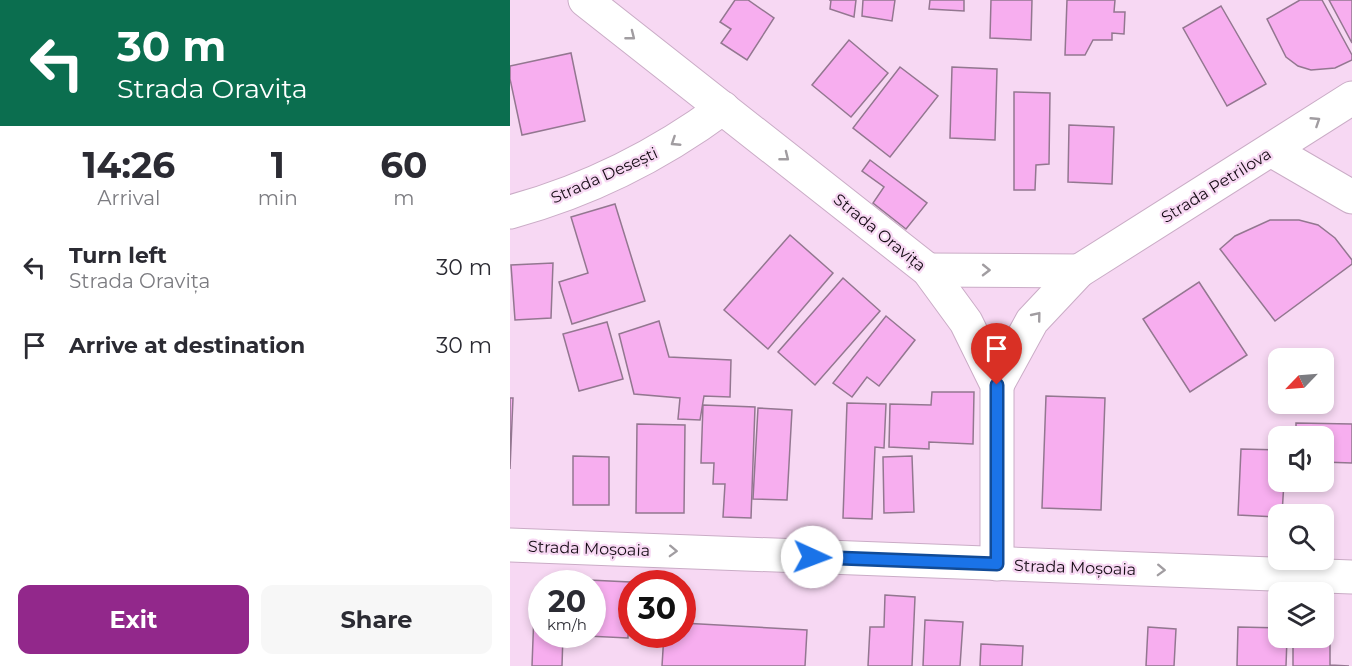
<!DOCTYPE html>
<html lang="en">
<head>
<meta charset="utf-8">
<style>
	body { margin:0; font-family:Montserrat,sans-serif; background:#f7f7f7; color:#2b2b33; height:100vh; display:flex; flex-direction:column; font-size:22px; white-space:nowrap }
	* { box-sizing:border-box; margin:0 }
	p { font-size:20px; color:#7c7c81 }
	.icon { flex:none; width:33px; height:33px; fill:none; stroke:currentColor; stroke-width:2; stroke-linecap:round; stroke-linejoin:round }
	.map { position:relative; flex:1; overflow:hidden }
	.details { display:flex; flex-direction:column; background:#fff; width:510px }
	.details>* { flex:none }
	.guide { background:#0b6e4f; color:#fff; overflow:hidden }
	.needle { width:39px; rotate:245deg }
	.controls { position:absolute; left:758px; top:348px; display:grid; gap:12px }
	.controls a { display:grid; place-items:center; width:66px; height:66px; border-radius:12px; background:#fff; box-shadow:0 3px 9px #0003; font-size:30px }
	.speed { position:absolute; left:18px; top:570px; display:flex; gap:12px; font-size:30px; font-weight:700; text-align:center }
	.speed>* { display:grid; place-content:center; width:78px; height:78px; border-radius:50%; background:#fff; box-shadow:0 3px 9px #0003; line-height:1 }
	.speed small { font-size:15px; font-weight:400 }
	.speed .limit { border:9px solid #d22; background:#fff; color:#111 }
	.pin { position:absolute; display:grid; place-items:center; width:51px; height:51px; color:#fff; margin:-62px -26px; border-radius:50% 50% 50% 0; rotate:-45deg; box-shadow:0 0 6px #0007 }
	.pin .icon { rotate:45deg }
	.me { position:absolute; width:66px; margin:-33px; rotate:92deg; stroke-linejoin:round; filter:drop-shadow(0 0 4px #0008) }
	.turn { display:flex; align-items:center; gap:21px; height:126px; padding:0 18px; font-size:27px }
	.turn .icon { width:78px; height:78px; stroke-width:2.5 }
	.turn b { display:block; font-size:42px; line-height:51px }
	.eta { display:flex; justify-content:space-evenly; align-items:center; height:102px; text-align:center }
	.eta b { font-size:36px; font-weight:700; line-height:42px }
	.button { display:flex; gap:12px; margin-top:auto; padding:12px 18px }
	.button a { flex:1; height:69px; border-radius:12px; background:#92288b; color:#fff; font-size:24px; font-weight:700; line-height:69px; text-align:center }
	.button a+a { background:#f7f7f7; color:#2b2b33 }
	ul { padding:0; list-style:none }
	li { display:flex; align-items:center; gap:18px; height:78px; padding:0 18px }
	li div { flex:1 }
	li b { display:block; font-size:22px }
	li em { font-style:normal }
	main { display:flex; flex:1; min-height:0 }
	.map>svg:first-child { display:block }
	.building { fill:#f7aeef; stroke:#937790; stroke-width:1.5 }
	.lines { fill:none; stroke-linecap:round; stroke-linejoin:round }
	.minor-casing { stroke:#caacc6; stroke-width:35 }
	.minor { stroke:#fff; stroke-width:33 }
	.oneway { stroke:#a19da1 }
	.route-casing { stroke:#114b97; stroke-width:15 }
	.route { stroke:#1a73e8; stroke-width:10 }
	.labels { text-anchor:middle; stroke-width:4.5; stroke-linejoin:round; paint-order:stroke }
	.street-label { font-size:16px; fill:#150b14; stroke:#f7d8f3 }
</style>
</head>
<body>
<main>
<section class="details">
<div class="guide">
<div class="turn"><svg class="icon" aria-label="left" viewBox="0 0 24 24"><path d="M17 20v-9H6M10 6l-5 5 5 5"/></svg><div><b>30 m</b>Strada Oravița</div></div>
</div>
<div class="eta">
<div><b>14:26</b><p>Arrival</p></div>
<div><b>1</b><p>min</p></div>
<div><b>60</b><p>m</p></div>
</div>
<ul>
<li><svg class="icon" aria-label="left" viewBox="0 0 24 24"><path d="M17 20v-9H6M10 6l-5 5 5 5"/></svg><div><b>Turn left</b><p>Strada Oravița</p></div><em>30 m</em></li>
<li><svg class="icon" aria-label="arrive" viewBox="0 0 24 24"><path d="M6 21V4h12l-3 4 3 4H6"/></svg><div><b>Arrive at destination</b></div><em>30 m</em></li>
</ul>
<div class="button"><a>Exit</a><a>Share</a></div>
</section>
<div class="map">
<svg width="842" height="666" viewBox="0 0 842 666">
	<rect width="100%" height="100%" fill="#f7d8f3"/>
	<!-- building -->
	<g class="building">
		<path d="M 225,0 L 238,0 L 264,18 L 237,60 L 211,43 L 221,29 L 210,22 Z"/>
		<path d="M 319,0 L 346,0 L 344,17 L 320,9 L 321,0 Z"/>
		<path d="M 353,0 L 385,0 L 382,21 L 352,16 Z"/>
		<path d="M 420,0 L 454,0 L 454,11 L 419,9 Z"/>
		<path d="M 481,0 L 522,0 L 521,40 L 480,38 Z"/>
		<path d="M 557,0 L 605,0 L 604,12 L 615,12 L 614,34 L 602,33 L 602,40 L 583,40 L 575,55 L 555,55 Z"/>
		<path d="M 790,0 L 812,0 L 842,55 L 842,60 L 825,68 L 801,70 L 788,66 L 776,57 L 757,19 Z"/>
		<path d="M 819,0 L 842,0 L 842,43 Z"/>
		<path d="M 711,6 L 756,84 L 717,106 L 673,28 Z"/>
		<path d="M 339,40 L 378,73 L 341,117 L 302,85 Z"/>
		<path d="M 61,53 L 75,121 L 12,135 L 0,79 L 0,66 Z"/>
		<path d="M 390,67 L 428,96 L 380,157 L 343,128 Z"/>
		<path d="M 442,67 L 487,69 L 485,140 L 440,138 Z"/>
		<path d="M 504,92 L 540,93 L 539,164 L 526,165 L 525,190 L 504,190 Z"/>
		<path d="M 559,125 L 604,127 L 602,184 L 558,182 Z"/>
		<path d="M 360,160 L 417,203 L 396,229 L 363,203 L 374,187 L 352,171 Z"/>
		<path d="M 105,204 L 135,301 L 62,324 L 49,282 L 78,273 L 61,217 Z"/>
		<path d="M 760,220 L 789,220 L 808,225 L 825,238 L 842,260 L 842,264 L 765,321 L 710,249 L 725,236 Z"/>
		<path d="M 280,235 L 323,273 L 258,349 L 214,310 Z"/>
		<path d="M 43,263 L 41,318 L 5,320 L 1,265 Z"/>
		<path d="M 333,278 L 370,311 L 305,385 L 268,352 Z"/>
		<path d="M 689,282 L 737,355 L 680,392 L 633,319 Z"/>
		<path d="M 376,316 L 405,340 L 369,386 L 357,377 L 342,397 L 323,383 Z"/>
		<path d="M 149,321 L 159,357 L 221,360 L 220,397 L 194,396 L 190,420 L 168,419 L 170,398 L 124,394 L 109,334 Z"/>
		<path d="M 97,322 L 113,379 L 69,391 L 53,334 Z"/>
		<path d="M 422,392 L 464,392 L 463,444 L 419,442 L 419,449 L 379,447 L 380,404 L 421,405 Z"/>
		<path d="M 536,396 L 595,398 L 591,510 L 532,508 Z"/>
		<path d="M 0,398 L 3,398 L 0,469 Z"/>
		<path d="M 337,403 L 376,404 L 374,448 L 365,447 L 362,519 L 333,518 Z"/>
		<path d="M 193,405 L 245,407 L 241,518 L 213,517 L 215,484 L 203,484 L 204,463 L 191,463 Z"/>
		<path d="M 248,408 L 282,410 L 277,500 L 243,499 Z"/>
		<path d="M 786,423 L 842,424 L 842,463 L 813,462 L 813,436 L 786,436 Z"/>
		<path d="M 127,424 L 175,425 L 174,513 L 126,513 Z"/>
		<path d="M 731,449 L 768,450 L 768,482 L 774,482 L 772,514 L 768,514 L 768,517 L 728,515 Z"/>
		<path d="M 63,456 L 99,457 L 99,505 L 63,505 Z"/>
		<path d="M 402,456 L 404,512 L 374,513 L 373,457 Z"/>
		<path d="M 58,579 L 120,582 L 118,638 L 56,635 L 82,634 L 82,584 L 58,584 Z"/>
		<path d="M 375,595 L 405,597 L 402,666 L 358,666 L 360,627 L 374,627 Z"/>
		<path d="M 24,613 L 32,613 L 32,634 L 53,634 L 52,666 L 22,666 Z"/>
		<path d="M 415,620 L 453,622 L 450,666 L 413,666 Z"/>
		<path d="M 172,623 L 297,630 L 295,666 L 152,666 L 154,634 L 172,634 Z"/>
		<path d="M 638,627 L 666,629 L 664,666 L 636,666 Z"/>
		<path d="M 728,627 L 768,628 L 768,638 L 777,638 L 776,666 L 727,666 Z"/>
		<path d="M 783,638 L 820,638 L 820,665 L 839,666 L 783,666 Z"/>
		<path d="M 471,644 L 513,646 L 512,666 L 470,666 Z"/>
	</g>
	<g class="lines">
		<!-- minor casing -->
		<g class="minor-casing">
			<g id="minor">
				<path d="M 75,0 L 418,270 L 456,322 L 487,385 L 487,564"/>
				<path d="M 761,150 L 842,197"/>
				<path d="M 0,212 C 78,191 148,156 213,108"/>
				<path d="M 418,270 L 569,271"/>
				<path d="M 487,385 L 522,321 L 569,271 L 842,98"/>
				<path d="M 0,545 L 842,577"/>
			</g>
		</g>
		<!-- minor -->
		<use href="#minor" class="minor"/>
	</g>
	<!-- one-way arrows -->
	<defs><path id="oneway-chevron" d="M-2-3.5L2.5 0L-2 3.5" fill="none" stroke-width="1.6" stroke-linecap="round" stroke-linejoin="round" transform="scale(1.5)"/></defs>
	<g class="oneway">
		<use href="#oneway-chevron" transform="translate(121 36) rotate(38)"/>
		<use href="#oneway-chevron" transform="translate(806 121) rotate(-33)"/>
		<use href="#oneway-chevron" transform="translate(165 142) rotate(147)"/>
		<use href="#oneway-chevron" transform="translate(275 157) rotate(38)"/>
		<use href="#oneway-chevron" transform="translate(476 270) rotate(1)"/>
		<use href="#oneway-chevron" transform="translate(527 316) rotate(-51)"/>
		<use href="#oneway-chevron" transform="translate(163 551) rotate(2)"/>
		<use href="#oneway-chevron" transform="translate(651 570) rotate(2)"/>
	</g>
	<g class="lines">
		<!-- route casing -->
		<g class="route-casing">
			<path id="route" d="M 302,557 L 487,564 L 487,385"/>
		</g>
		<!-- route -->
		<use href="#route" class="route"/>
	</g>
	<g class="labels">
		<!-- street labels -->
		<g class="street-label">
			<text transform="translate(94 175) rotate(-24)" y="6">Strada Desești</text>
			<text transform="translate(706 185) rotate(-32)" y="6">Strada Petrilova</text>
			<text transform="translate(370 232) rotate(39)" y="6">Strada Oravița</text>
			<text transform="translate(79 548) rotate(2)" y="6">Strada Moșoaia</text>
			<text transform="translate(565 567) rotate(2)" y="6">Strada Moșoaia</text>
		</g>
	</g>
</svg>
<div class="controls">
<a><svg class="needle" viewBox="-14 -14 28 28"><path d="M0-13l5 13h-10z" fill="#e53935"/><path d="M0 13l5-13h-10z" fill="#7c7c81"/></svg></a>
<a><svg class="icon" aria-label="sound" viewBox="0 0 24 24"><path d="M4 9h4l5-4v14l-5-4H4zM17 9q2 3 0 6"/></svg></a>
<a><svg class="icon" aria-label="search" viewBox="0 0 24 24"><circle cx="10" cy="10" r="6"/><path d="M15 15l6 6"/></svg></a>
<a><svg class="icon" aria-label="layers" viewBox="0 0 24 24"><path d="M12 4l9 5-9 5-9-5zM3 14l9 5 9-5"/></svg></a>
</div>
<div class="speed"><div>20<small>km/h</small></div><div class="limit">30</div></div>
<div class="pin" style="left:487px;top:385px;background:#d93025"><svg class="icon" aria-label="arrive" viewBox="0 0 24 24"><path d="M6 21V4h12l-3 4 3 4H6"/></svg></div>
<svg class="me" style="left:302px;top:557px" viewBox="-20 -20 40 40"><circle r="19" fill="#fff"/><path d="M0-13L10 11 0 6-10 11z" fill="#1a73e8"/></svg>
</div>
</main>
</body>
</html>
